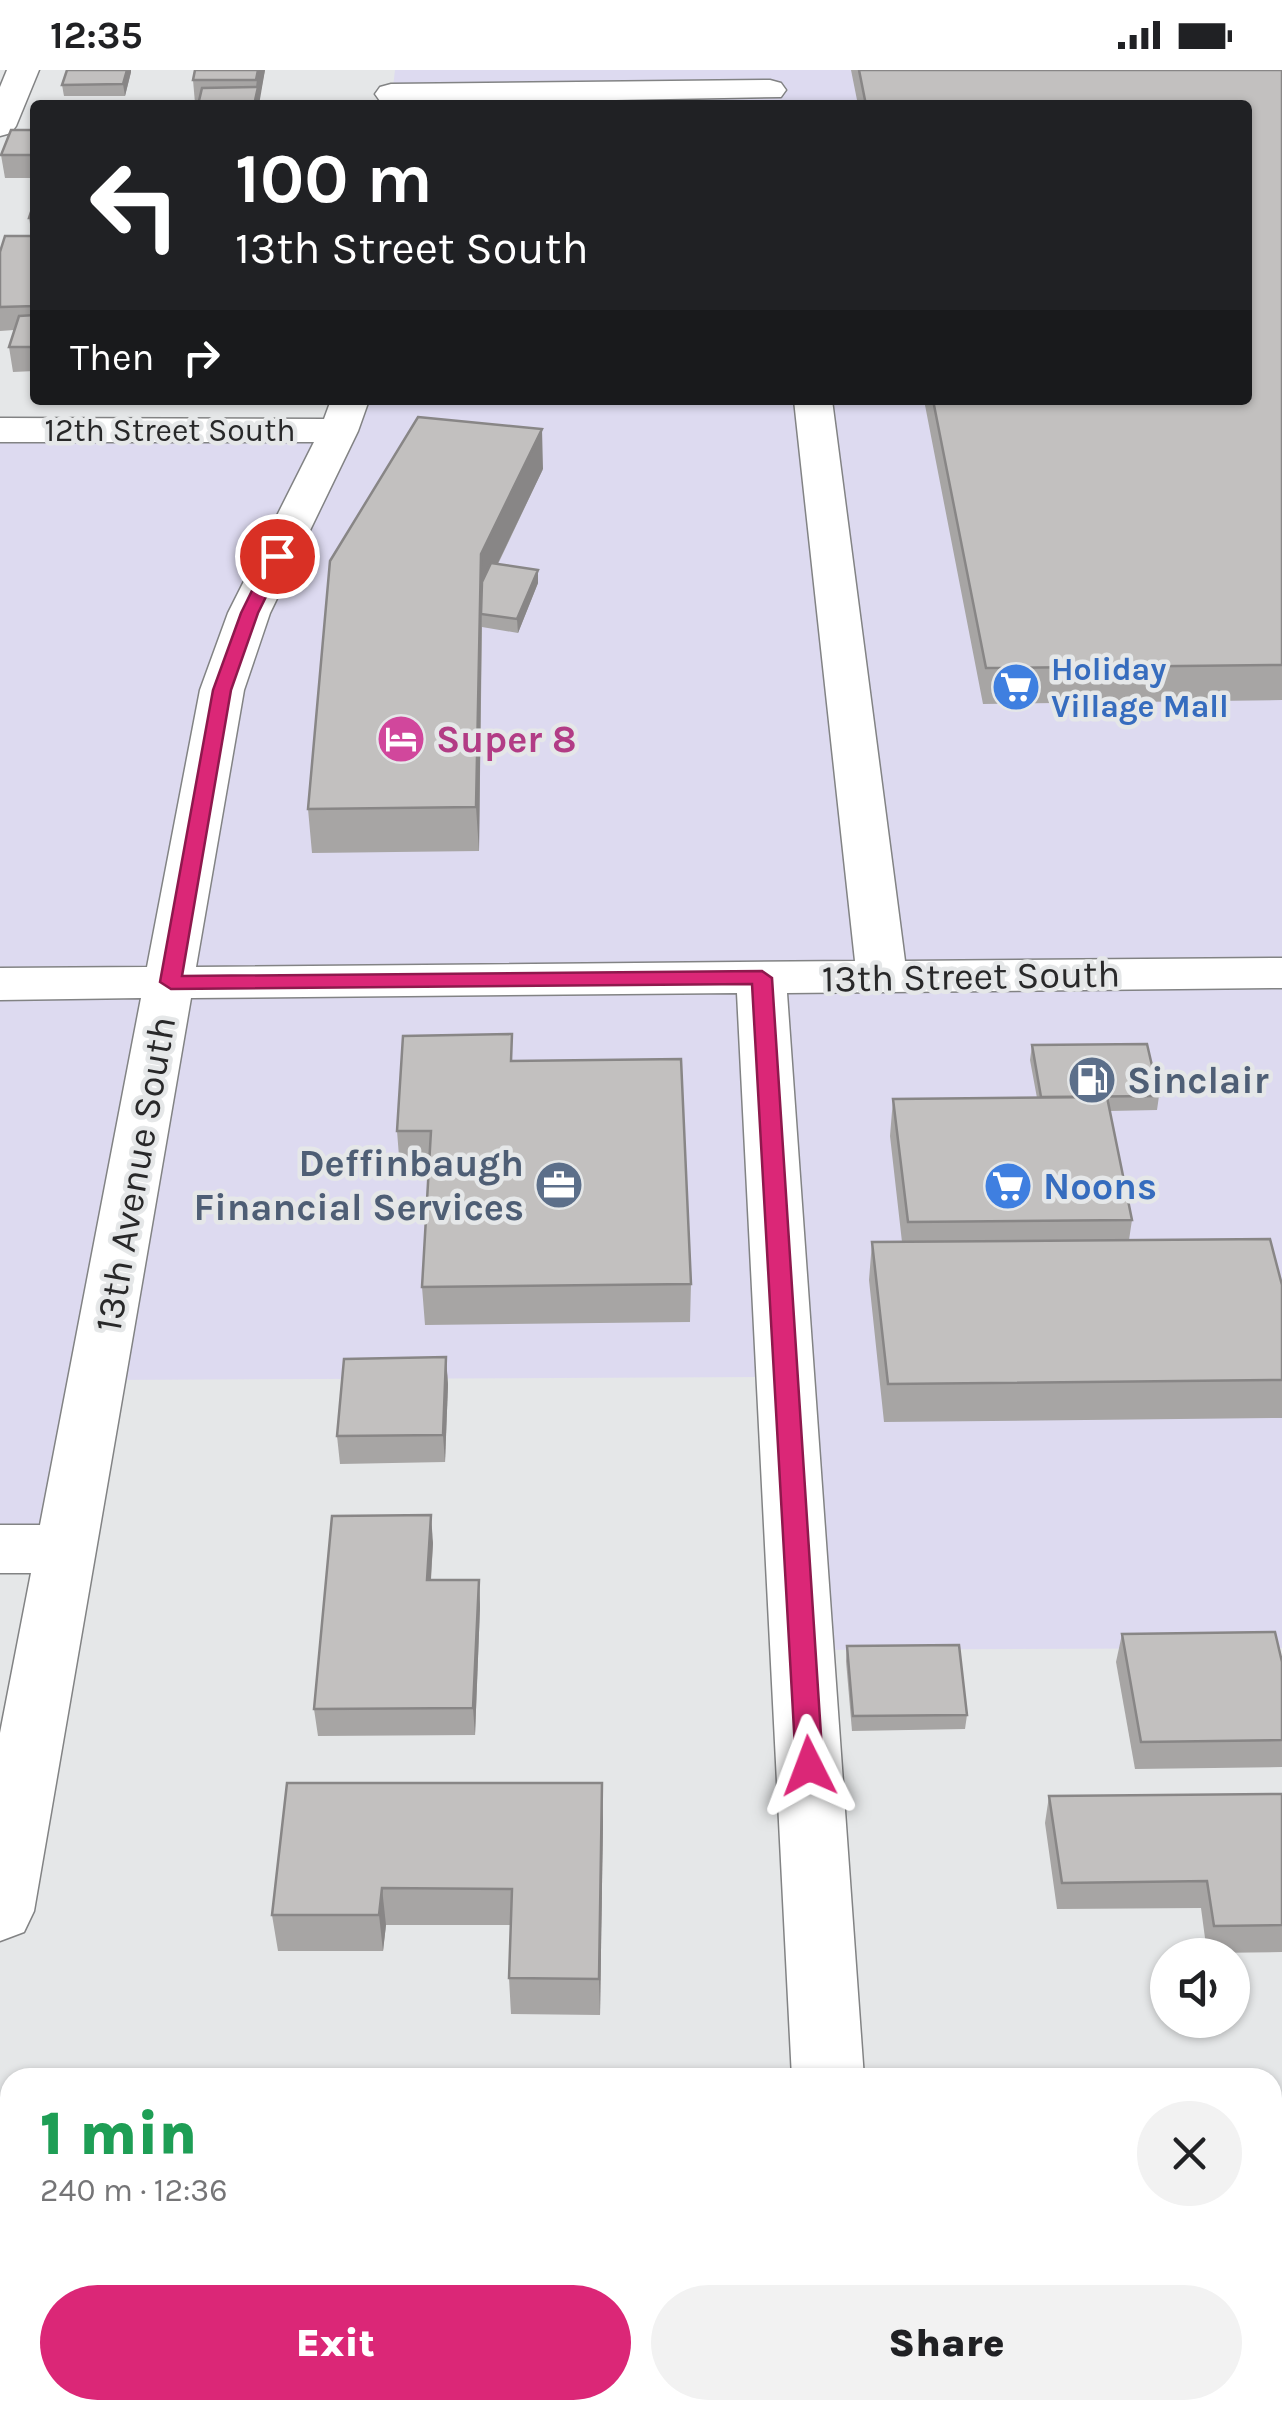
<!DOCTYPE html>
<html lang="en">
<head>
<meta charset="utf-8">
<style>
	body { margin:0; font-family:Karla,sans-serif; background:#f2f2f2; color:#202124; height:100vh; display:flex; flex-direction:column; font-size:38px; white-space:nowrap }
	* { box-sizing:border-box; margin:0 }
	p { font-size:32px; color:#757577 }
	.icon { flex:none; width:55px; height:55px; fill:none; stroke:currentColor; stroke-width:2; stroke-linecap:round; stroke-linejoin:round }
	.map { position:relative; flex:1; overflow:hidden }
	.details { position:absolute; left:0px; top:1998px; width:1282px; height:352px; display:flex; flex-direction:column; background:#fff; border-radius:30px 30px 0 0; box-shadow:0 2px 8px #0004 }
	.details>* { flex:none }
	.hud { position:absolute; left:30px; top:30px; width:1222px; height:305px; border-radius:10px; box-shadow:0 2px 8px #0004; background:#202124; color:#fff; overflow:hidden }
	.buttons { position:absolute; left:1150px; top:1868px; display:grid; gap:20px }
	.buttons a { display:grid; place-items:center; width:100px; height:100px; border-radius:50%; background:#fff; box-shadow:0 2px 8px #0004; font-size:50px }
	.pin { position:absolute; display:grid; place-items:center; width:85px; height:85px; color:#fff; margin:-42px; border:5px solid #fff; border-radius:50%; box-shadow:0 2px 10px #0007 }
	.me { position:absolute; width:110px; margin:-55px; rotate:357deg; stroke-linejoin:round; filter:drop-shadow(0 0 8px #0008) }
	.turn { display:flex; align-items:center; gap:35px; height:210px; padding:0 40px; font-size:45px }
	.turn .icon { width:130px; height:130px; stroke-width:2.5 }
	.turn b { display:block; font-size:70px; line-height:85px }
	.then { display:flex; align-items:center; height:95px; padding:0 40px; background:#0003; gap:20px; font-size:38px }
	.round { display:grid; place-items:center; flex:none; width:105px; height:105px; border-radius:52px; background:#f2f2f2 }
	.head { display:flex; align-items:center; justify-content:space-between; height:170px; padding:0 40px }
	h1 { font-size:60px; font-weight:800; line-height:75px; color:#1e9e55 }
	.action { display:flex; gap:20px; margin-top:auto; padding:20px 40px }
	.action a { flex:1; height:115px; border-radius:60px; background:#db2777; color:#fff; font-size:40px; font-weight:800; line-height:115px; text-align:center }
	.action a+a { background:#f2f2f2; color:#202124 }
	.status { display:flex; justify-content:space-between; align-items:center; height:70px; padding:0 50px; background:#fff; direction:ltr }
	.status svg { height:28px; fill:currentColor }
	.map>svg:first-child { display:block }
	.commercial { fill:#dddaf0 }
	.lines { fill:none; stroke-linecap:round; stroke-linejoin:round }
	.minor-casing { stroke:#828384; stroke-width:3 }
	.minor { fill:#fff; fill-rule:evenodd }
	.wall { fill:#a7a5a4 }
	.shaded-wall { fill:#888686 }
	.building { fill:#c2c0bf; stroke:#888686; stroke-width:2.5 }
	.route { fill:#db2777; stroke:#8e194d; stroke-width:2.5 }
	.labels { text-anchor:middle; stroke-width:9; stroke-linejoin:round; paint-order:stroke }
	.far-street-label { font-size:32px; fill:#282829; stroke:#e5e7e8 }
	.far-shop-label { font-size:32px; font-weight:bold; fill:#366cbe; stroke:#e5e7e8; text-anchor:start }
	.hotel-label { font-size:38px; font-weight:bold; fill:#b23c85; stroke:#e5e7e8; text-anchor:start }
	.street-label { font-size:38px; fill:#282829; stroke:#e5e7e8 }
	.service-label { font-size:38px; font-weight:bold; fill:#4e5e75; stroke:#e5e7e8; text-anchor:start }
	.shop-label { font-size:38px; font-weight:bold; fill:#366cbe; stroke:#e5e7e8; text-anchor:start }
</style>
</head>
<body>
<div class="status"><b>12:35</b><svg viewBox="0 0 49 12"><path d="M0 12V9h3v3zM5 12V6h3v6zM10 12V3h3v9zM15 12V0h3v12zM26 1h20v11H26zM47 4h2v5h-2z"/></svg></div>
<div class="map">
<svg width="1282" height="2349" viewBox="0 0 1282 2349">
	<rect width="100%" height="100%" fill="#e5e7e8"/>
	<!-- commercial -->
	<path class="commercial" d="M 395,0 L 1282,0 L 1282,1578 L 802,1580 L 785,1307 L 99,1310 L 66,1479 L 0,1479 L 0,360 L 339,361 L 347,330 L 1248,330 L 1248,35 L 391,35 Z"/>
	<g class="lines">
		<!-- minor casing -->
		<g class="minor-casing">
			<g id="minor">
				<path d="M 7,0 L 39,0 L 16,56 L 11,63 L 0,66 L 0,17 Z"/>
				<path d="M 770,10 L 781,13 L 786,20 L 781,27 L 391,34 L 380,31 L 375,24 L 380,17 L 391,14 Z"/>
				<path d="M 331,330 L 369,330 L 358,361 L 270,543 L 244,620 L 196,897 L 855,891 L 794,330 L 832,330 L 905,891 L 1282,888 L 1282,918 L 787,923 L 864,2008 L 792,2008 L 737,923 L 191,928 L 34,1841 L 24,1862 L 0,1871 L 0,1663 L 31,1503 L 0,1503 L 0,1455 L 40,1455 L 141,928 L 0,930 L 0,898 L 147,897 L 200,620 L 228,543 L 314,372 L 0,372 L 0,348 L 324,349 Z"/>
				<path d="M 1282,2048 L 1282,2116 L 1272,2117 L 1272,2049 Z"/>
				<rect x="0" y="2062" width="10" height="68"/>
				<rect x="810" y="2340" width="78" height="9"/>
			</g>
		</g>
		<!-- minor -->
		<use href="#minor" class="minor"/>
	</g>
	<!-- wall -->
	<g class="wall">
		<path d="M 67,0 L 131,0 L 131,2 L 125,26 L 64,26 L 62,15 Z"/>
		<path d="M 195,0 L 265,0 L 259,30 L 195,33 L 193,10 Z"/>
		<path d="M 851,0 L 1282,0 L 1282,630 L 983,634 L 924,330 L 1248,330 L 1248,35 L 858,35 Z"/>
		<path d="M 35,60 L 35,108 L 5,108 L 1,85 Z"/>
		<path d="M 35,130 L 35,160 L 31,160 L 29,148 Z"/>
		<path d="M 35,166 L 35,301 L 13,302 L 9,277 L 14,260 L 0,261 L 0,182 Z"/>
		<path d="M 543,399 L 498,494 L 538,500 L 538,513 L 518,563 L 482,557 L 479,781 L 312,783 L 308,739 Z"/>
		<path d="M 1032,975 L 1159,1026 L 1157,1040 L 1110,1041 L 1132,1150 L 1129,1170 L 1282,1215 L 1282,1348 L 884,1352 L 869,1210 L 872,1172 L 902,1172 L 890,1066 L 893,1029 L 1037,1028 L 1030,990 Z"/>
		<path d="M 513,991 L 691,1214 L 690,1252 L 425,1255 L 422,1217 L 429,1099 L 400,1099 L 397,1061 Z"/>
		<path d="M 446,1287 L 448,1315 L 445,1392 L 340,1394 L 337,1366 Z"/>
		<path d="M 433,1473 L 431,1510 L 479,1510 L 480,1537 L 475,1665 L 318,1666 L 314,1639 Z"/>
		<path d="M 1122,1564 L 1282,1592 L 1282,1697 L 1135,1699 L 1116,1592 Z"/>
		<path d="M 847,1576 L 967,1645 L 965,1659 L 852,1661 L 846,1591 Z"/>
		<path d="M 1282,1724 L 1282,1882 L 1207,1883 L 1201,1838 L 1057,1839 L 1045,1753 L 1049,1726 Z"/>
		<path d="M 603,1750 L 600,1945 L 511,1944 L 509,1908 L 511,1855 L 386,1855 L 383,1881 L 278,1881 L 272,1845 Z"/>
		<path d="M 1105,2340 L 1244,2340 L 1246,2349 L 1106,2349 Z"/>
	</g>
	<!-- shaded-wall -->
	<g class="shaded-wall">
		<path d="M 127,0 L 131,0 L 131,2 L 125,26 L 123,14 Z"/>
		<path d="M 258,0 L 265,0 L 259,35 L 254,35 Z"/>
		<path d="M 542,359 L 543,399 L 482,526 L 479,781 L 476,737 L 481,484 Z"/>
		<path d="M 538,500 L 538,513 L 518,563 L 517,549 Z"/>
		<path d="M 446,1287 L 448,1315 L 445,1392 L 443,1365 Z"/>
		<path d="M 431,1445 L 433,1473 L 429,1538 L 427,1510 Z"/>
		<path d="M 479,1510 L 480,1537 L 475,1665 L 473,1638 Z"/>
		<path d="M 602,1713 L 603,1750 L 600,1945 L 599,1909 Z"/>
		<path d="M 382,1818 L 386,1855 L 383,1881 L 379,1845 Z"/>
	</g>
	<!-- building -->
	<g class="building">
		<path d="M 67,0 L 127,0 L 123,14 L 62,15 Z"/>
		<path d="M 195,0 L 258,0 L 256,10 L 193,10 Z"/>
		<path d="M 859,0 L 1282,0 L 1282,595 L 986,598 L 933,330 L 1248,330 L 1248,35 L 866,35 Z"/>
		<path d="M 258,17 L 254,35 L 198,35 L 202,18 Z"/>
		<path d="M 11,60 L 35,60 L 35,85 L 1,85 Z"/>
		<path d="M 35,130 L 35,148 L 29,148 Z"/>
		<path d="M 5,166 L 35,166 L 35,236 L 0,237 L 0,182 Z"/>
		<path d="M 35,245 L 35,277 L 9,277 L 19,246 Z"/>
		<path d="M 418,347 L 542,359 L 481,484 L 476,737 L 308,739 L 330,491 Z"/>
		<path d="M 491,493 L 538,500 L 517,549 L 481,544 L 482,512 Z"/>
		<path d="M 512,964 L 511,991 L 681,989 L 691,1214 L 422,1217 L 431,1061 L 397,1061 L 403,966 Z"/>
		<path d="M 1147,974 L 1159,1026 L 1041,1027 L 1032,975 Z"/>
		<path d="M 1107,1027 L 1132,1150 L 908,1152 L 893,1029 Z"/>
		<path d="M 1270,1169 L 1282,1215 L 1282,1310 L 888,1314 L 872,1172 Z"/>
		<path d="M 446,1287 L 443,1365 L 337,1366 L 344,1289 Z"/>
		<path d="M 431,1445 L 427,1510 L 479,1510 L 473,1638 L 314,1639 L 332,1446 Z"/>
		<path d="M 1275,1562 L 1282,1592 L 1282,1670 L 1141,1672 L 1122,1564 Z"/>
		<path d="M 959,1575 L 967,1645 L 853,1646 L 847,1576 Z"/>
		<path d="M 287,1713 L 602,1713 L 599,1909 L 509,1908 L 512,1819 L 382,1818 L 379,1845 L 272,1845 Z"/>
		<path d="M 1282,1724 L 1282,1855 L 1214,1856 L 1207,1811 L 1062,1813 L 1049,1726 Z"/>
		<path d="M 209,2340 L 588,2340 L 588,2349 L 208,2349 Z"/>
		<path d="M 1110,2340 L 1244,2340 L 1246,2349 L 1111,2349 Z"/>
	</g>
	<!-- route -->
	<path class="route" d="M 277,481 L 286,486 L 258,543 L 231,620 L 182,906 L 762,901 L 772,908 L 823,1696 L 819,1704 L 809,1707 L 800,1704 L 796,1696 L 752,914 L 171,919 L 160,912 L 213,620 L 241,543 L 269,486 Z"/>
	<!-- icons -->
	<defs>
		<g id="supermarket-disc" transform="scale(2.5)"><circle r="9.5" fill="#3f7fe0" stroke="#e5e7e8"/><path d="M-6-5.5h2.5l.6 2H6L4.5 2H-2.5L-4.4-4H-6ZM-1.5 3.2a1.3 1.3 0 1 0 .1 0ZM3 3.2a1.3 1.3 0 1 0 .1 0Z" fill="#fff"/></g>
		<g id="hotel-disc" transform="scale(2.5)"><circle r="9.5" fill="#d1479c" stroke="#e5e7e8"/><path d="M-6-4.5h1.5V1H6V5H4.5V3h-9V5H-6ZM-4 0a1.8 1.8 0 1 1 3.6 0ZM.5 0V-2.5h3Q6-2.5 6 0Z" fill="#fff"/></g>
		<g id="fuel-disc" transform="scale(2.5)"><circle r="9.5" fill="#5c6f8a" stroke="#e5e7e8"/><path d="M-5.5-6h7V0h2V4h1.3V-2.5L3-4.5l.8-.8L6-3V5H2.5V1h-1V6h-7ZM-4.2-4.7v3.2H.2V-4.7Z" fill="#fff"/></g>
		<g id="office-disc" transform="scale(2.5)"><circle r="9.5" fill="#5c6f8a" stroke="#e5e7e8"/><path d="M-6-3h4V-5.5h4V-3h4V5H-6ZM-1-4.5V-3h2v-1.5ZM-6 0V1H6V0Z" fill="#fff"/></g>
	</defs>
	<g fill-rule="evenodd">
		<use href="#supermarket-disc" x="1016" y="617"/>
		<use href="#hotel-disc" x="401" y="669"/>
		<use href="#fuel-disc" x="1092" y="1010"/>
		<use href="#office-disc" x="559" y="1115"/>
		<use href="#supermarket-disc" x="1008" y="1116"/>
	</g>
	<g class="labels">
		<!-- far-street labels -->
		<g class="far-street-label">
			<text x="170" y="371">12th Street South</text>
		</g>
		<!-- far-shop labels -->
		<g class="far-shop-label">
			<text x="1051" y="610">Holiday<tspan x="1051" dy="37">Village Mall</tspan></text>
		</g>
		<!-- hotel labels -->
		<g class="hotel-label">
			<text x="436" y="682">Super 8</text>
		</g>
		<!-- street labels -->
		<g class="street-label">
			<text transform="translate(971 906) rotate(-1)" y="13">13th Street South</text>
			<text transform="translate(135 1104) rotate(-80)" y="13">13th Avenue South</text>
		</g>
		<!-- service labels -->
		<g class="service-label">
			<text x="1127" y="1023">Sinclair</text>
			<text x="524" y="1106" text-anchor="end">Deffinbaugh<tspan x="524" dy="44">Financial Services</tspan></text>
		</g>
		<!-- shop labels -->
		<g class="shop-label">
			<text x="1043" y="1129">Noons</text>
		</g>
	</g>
</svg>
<div class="buttons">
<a><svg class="icon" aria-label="sound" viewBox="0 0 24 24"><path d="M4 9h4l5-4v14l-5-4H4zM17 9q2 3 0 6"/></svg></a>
</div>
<div class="pin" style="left:277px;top:486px;background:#d93025"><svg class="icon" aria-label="arrive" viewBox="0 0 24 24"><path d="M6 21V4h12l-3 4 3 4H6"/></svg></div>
<svg class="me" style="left:809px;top:1696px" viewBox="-20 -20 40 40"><path d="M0-17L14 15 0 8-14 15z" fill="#db2777" stroke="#fff" stroke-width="4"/></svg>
<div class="hud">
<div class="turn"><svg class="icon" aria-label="left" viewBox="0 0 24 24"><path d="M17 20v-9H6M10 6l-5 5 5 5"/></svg><div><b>100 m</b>13th Street South</div></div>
<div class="then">Then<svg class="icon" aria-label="right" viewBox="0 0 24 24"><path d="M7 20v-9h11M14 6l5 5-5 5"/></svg></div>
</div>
<section class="details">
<div class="head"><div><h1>1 min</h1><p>240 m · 12:36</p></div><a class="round"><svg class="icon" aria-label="close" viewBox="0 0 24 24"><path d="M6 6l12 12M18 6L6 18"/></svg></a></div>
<div class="action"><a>Exit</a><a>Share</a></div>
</section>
</div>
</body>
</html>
